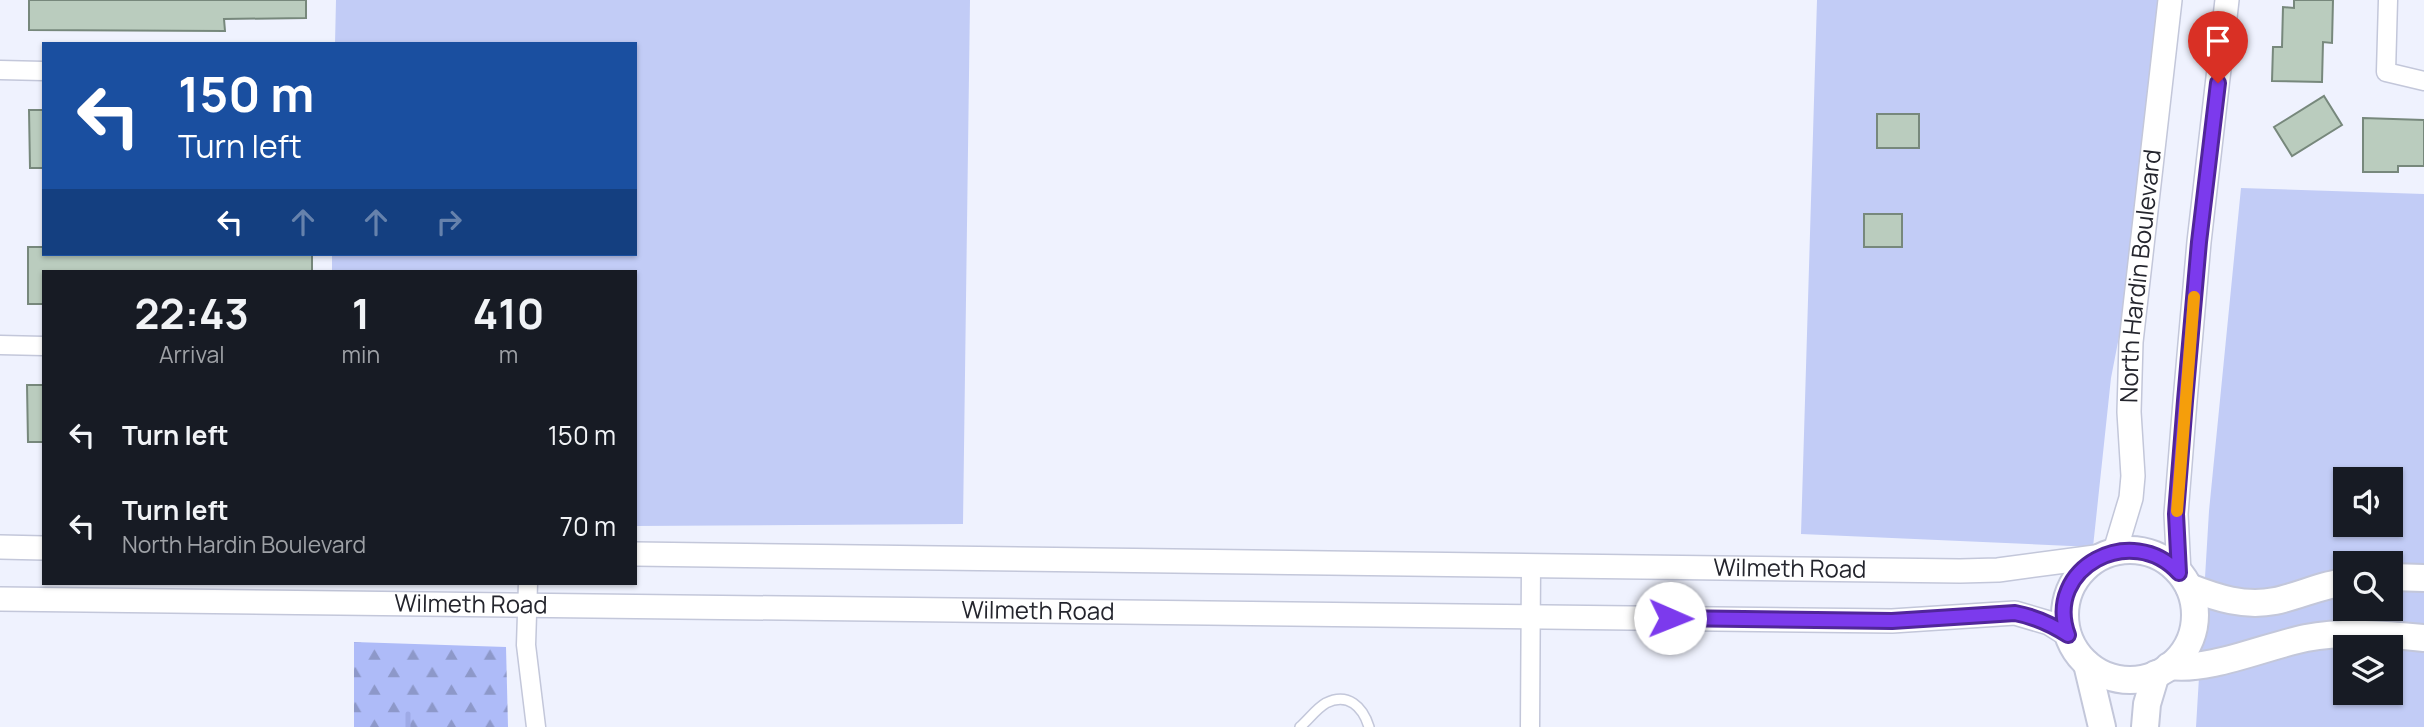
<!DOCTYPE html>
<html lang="en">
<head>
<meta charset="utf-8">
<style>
	body { margin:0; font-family:Manrope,sans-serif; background:#242831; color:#f1f3f6; height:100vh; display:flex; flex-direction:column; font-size:26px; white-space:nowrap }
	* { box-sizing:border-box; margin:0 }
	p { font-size:23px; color:#9ea1a6 }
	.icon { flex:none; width:38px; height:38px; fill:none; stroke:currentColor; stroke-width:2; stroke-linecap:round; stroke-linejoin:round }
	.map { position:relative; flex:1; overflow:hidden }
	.details { position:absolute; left:42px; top:270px; width:595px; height:315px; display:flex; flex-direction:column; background:#171b24; border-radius:0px; box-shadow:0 2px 5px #0004 }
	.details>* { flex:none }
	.hud { position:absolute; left:42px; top:42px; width:595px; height:214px; border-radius:0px; box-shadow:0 2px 5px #0004; background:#1a4fa0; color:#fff; overflow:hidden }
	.buttons { position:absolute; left:2333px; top:467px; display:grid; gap:14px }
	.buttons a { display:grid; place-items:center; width:70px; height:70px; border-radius:0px; background:#171b24; box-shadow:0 2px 5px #0004; font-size:35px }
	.pin { position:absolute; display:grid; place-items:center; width:60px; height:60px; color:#fff; margin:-72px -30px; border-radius:50% 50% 50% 0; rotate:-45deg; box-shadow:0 0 7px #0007 }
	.pin .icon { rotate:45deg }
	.me { position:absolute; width:77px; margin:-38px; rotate:91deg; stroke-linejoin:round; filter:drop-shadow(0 0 5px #0008) }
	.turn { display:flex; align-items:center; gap:24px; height:147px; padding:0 21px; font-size:32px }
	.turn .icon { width:91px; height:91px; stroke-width:2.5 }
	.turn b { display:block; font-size:49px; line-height:60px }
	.lanes { display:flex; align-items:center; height:66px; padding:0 21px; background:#0003; justify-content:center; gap:35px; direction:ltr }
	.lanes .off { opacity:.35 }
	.eta { display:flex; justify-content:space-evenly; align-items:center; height:119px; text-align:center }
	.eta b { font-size:42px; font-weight:700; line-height:49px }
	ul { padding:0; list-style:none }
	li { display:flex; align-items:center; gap:21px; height:91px; padding:0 21px }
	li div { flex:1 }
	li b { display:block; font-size:26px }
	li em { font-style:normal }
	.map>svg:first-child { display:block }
	.green { fill:#c2ccf6; fill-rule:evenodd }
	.forest { fill:url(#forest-firs) }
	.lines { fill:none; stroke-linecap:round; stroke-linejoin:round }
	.stream { stroke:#9eaae6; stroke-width:5 }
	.building { fill:#baccbe; stroke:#77887c; stroke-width:2 }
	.service-casing { stroke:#c3c7da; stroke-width:12 }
	.minor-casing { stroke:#c3c7da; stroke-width:21 }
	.tertiary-casing { stroke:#c3c7da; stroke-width:26 }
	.secondary-casing { stroke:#c3c7da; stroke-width:30 }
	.service { stroke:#fff; stroke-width:9 }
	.minor { stroke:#fff; stroke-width:18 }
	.tertiary { stroke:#fff; stroke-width:23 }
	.secondary { stroke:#fff; stroke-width:26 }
	.route-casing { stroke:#51269a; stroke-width:18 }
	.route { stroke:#7c3aed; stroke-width:12 }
	.slow { stroke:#f59e0b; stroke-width:12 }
	.labels { text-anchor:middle; stroke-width:7; stroke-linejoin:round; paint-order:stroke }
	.street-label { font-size:24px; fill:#24252d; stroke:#eff2fe }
</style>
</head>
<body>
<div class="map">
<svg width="2424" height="727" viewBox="0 0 2424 727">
	<defs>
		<pattern id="forest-firs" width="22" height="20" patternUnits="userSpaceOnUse" patternTransform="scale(1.75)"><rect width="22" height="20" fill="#aebbf8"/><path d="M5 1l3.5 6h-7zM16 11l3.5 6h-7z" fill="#8d98c9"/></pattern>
	</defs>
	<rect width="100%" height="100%" fill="#eff2fe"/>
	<!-- green -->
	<g class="green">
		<path d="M 336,0 L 970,0 L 963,524 L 635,526 L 635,271 L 332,271 L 332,254 L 635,254 L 635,44 L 335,44 Z"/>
		<path d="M 1817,0 L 2172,0 L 2154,157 L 2111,378 L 2093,547 L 1801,534 Z"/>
		<path d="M 2241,188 L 2424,194 L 2424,727 L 2196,727 L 2209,511 ZM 2345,480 L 2390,480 L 2390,525 L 2345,525 ZM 2345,564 L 2390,564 L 2390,609 L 2345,609 ZM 2345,648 L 2390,648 L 2390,693 L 2345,693 Z"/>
	</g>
	<!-- forest -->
	<path class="forest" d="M 354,642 L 506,647 L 508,727 L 354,727 Z"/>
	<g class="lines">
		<!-- stream -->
		<path class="stream" d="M 408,727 L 408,714"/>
	</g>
	<!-- building -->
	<g class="building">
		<path d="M 29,0 L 306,0 L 306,18 L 224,19 L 225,31 L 29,30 Z"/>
		<path d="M 2294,0 L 2333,0 L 2332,43 L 2323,42 L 2322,82 L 2272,81 L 2273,47 L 2282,47 L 2283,7 L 2294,8 Z"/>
		<path d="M 2324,96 L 2342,125 L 2292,156 L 2274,127 Z"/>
		<path d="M 29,110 L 44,110 L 44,168 L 30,168 Z"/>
		<rect x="1877" y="114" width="42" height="34"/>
		<path d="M 2363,118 L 2424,120 L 2424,166 L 2398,166 L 2398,172 L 2363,172 Z"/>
		<rect x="1864" y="214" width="38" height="33"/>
		<path d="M 28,247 L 44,247 L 44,254 L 312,254 L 312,271 L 44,271 L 44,304 L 28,304 Z"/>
		<path d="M 27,385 L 44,385 L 44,442 L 28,442 Z"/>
	</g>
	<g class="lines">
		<!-- service casing -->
		<g class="service-casing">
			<path id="service" d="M 1300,727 C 1308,720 1317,708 1326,703 C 1348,692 1363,707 1369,727"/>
		</g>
		<!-- minor casing -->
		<g class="minor-casing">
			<g id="minor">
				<path d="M 2388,0 L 2386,72 L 2424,81"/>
				<path d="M 0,70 L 44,71"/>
				<path d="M 0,345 L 44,346"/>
				<path d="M 528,583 L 526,645 L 536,727"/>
				<path d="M 1530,727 L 1531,565"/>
			</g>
		</g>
		<!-- tertiary casing -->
		<g class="tertiary-casing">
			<g id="tertiary">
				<path d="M 0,547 L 44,548"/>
				<path id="s1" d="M 2115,551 L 2131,498 L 2133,476 L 2129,412 L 2131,342 L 2170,0"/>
				<path id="s2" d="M 635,554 L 1960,571 L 1998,570 L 2103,556"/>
				<path d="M 2179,573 L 2176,514 L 2185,401 L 2199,242 L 2227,0"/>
				<path id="s3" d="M 0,599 L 1892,621 L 2015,613 L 2049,623 L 2068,635"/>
			</g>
		</g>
		<!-- secondary casing -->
		<g class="secondary-casing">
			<g id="secondary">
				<circle cx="2130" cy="615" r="65"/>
				<path d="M 2390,577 L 2424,578"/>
				<path d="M 2189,587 C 2217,598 2244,607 2275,601 C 2299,596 2321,585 2345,582"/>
				<path d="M 2087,664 L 2102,727"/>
				<path d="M 2169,666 C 2208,672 2266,646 2306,638 C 2344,631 2385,634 2424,638"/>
				<path d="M 2145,727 L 2147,704 L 2156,674"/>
			</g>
		</g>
		<!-- service -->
		<use href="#service" class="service"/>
		<!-- minor -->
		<use href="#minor" class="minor"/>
		<!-- tertiary -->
		<use href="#tertiary" class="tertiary"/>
		<!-- secondary -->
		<use href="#secondary" class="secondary"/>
	</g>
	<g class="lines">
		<!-- route casing -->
		<g class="route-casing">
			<path id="route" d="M 1670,618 L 1892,621 L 2015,613 C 2036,617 2051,624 2068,635 C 2043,568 2132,521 2179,573 L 2176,514 L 2185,401 L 2199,242 L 2218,83"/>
		</g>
		<!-- route -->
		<use href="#route" class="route"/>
		<!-- slow -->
		<path class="slow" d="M 2177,511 L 2194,297"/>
	</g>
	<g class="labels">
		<!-- street labels -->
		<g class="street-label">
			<text dy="8" stroke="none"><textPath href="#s1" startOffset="278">North Hardin Boulevard</textPath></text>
			<text dy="8" stroke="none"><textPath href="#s2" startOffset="1155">Wilmeth Road</textPath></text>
			<text dy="8" stroke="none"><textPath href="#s3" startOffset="471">Wilmeth Road</textPath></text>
			<text dy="8" stroke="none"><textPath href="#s3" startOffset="1038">Wilmeth Road</textPath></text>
		</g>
	</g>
</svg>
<div class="buttons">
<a><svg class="icon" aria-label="sound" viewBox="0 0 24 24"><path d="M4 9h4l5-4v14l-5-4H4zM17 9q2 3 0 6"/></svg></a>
<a><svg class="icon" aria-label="search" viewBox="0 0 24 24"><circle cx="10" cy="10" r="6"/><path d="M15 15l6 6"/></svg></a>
<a><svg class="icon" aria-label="layers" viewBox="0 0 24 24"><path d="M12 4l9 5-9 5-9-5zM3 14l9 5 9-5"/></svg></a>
</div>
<div class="pin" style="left:2218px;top:83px;background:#d93025"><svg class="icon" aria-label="arrive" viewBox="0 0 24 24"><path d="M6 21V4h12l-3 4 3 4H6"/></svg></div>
<svg class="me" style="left:1670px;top:618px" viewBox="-20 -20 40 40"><circle r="19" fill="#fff"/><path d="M0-13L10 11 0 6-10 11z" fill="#7c3aed"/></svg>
<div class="hud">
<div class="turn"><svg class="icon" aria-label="left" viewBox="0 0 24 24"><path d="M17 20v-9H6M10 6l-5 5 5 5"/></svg><div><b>150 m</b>Turn left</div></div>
<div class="lanes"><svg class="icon" aria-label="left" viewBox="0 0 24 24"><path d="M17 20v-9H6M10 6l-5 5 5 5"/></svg><svg class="icon off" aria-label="ahead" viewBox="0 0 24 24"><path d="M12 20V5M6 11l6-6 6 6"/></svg><svg class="icon off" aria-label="ahead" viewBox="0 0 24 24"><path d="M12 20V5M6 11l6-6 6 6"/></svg><svg class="icon off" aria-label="right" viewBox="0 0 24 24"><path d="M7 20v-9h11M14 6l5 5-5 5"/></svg></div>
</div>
<section class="details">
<div class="eta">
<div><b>22:43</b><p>Arrival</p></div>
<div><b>1</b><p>min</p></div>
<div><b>410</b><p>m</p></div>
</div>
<ul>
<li><svg class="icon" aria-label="left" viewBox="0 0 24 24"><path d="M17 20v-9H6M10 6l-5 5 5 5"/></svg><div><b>Turn left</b></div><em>150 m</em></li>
<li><svg class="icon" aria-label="left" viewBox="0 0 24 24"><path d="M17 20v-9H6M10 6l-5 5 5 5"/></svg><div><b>Turn left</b><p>North Hardin Boulevard</p></div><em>70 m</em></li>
</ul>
</section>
</div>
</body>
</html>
